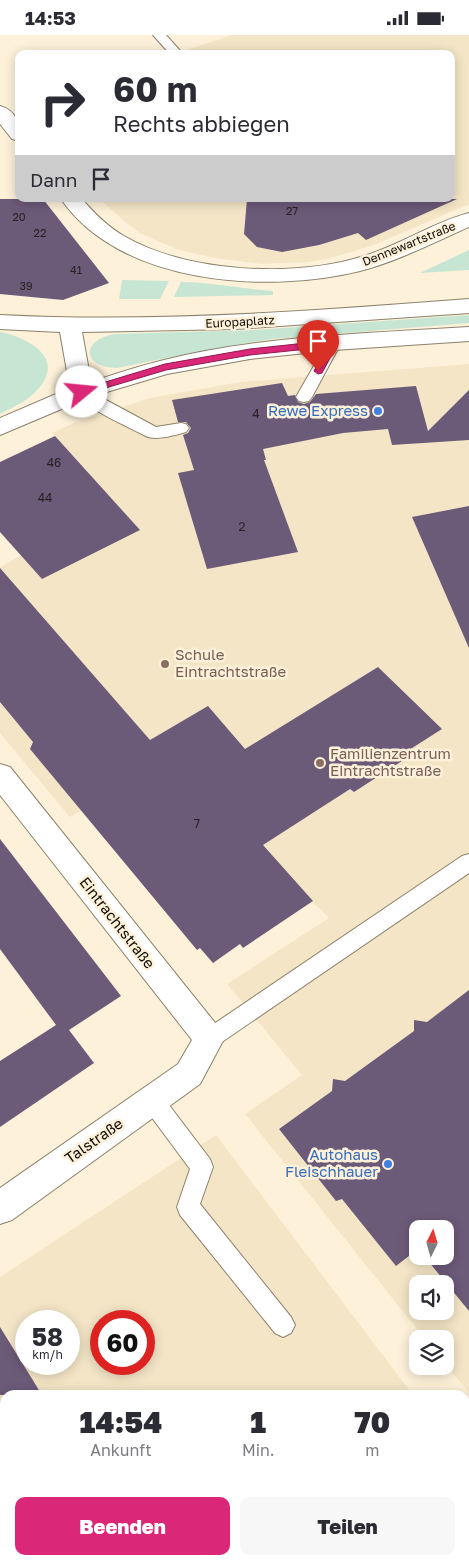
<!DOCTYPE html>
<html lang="de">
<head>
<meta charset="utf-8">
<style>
	body { margin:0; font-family:"Golos Text",sans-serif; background:#f7f7f7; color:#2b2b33; height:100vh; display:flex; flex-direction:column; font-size:19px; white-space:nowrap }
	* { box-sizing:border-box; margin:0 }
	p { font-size:16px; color:#7c7c81 }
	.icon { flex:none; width:28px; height:28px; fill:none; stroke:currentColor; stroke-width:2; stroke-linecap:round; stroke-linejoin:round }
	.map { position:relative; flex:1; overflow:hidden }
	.side { position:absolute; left:0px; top:1355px; width:470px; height:175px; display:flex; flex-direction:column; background:#fff; border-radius:15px 15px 0 0; box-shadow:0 2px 12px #0003 }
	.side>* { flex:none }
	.hud { position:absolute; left:15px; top:15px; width:440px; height:152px; border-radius:10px; box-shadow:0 2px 12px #0003; background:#fff; color:#2b2b33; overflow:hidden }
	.needle { width:32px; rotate:5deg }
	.buttons { position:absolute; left:409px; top:1185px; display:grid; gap:10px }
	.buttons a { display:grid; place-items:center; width:45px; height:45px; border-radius:10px; background:#fff; box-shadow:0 2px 12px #0003; font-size:25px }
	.speed { position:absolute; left:15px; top:1275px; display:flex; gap:10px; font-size:25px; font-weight:700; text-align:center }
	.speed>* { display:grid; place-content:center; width:65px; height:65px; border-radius:50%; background:#fff; box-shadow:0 2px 12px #0003; line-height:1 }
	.speed small { font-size:12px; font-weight:400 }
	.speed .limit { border:8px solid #d22; background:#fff; color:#111 }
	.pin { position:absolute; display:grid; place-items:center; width:42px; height:42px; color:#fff; margin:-51px -21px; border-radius:50% 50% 50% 0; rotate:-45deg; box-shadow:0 0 5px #0007 }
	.pin .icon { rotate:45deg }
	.me { position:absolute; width:55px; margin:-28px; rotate:73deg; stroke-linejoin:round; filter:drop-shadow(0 0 4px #0008) }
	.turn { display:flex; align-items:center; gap:18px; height:105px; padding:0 15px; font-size:22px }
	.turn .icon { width:65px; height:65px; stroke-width:2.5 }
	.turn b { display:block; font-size:35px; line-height:42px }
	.then { display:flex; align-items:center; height:48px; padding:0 15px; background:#0003; gap:10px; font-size:19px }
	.eta { display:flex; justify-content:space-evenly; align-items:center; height:85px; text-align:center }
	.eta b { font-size:30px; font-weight:800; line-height:35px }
	.cta { display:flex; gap:10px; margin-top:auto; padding:10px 15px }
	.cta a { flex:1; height:58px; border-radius:10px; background:#db2777; color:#fff; font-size:20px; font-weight:800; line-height:58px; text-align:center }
	.cta a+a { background:#f7f7f7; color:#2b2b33 }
	.status { display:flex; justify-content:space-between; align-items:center; height:35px; padding:0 25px; background:#fff; direction:ltr }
	.status svg { height:14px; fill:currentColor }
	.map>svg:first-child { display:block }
	.built { fill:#f4e5c6; fill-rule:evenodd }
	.green { fill:#c6e5d3 }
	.building { fill:#6c5a79 }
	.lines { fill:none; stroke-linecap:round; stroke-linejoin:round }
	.lane-casing { stroke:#8b806b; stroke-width:2 }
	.street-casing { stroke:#8b806b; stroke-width:2 }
	.primary-casing { stroke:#8b806b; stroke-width:2 }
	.lane { fill:#fff; fill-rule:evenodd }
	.street { fill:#fff; fill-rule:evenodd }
	.primary { fill:#fff; fill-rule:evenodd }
	.route { fill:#db2777; stroke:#8e194d }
	.shop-dot { fill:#3f7fe0; stroke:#fdf1d9; stroke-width:2 }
	.education-dot { fill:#8d6e63; stroke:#fdf1d9; stroke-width:2 }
	.labels { text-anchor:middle; stroke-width:5; stroke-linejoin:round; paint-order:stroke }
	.far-number-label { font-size:11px; fill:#282023 }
	.far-street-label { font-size:12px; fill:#110d06; stroke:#fdf1d9 }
	.number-label { font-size:12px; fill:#282023 }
	.shop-label { font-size:15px; fill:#366cbe; stroke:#fdf1d9; text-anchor:end }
	.education-label { font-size:15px; fill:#785e54; stroke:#fdf1d9; text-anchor:start }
	.street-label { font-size:15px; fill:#110d06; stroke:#fdf1d9 }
</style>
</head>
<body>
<div class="status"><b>14:53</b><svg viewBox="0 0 49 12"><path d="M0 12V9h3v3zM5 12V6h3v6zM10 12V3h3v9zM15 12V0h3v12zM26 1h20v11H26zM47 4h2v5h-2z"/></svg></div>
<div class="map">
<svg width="469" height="1530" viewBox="0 0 469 1530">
	<rect width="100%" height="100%" fill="#fdf1d9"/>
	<!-- built -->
	<g class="built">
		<path d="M 232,0 L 469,0 L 469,169 L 374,210 L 328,224 L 308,227 L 262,229 L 214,223 L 176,214 L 140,198 L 124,186 L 100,164 L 451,164 L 451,19 L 194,19 L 189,14 Z"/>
		<path d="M 469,329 L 469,1358 L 445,1328 L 445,1304 L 425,1304 L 245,1079 L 302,1040 L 227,949 L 329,883 L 167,724 L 70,782 L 0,698 L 0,532 L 46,507 L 66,532 L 103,513 L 89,438 L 52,398 L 74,388 L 150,363 L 240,347 ZM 418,1194 L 445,1194 L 445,1221 L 418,1221 ZM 418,1249 L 445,1249 L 445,1276 L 418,1276 Z"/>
		<path d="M 216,1100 L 413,1360 L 5,1360 L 5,1525 L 445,1525 L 438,1530 L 0,1530 L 0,1242 ZM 26,1286 L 69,1286 L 69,1329 L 26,1329 ZM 101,1286 L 144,1286 L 144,1329 L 101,1329 Z"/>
		<path d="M 465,1428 L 469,1434 L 469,1505 L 465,1508 Z"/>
	</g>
	<!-- green -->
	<g class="green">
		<path d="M 469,215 L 469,235 L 420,238 Z"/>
		<path d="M 122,245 L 169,246 L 160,264 L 119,264 Z"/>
		<path d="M 181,247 C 211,247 242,254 273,256 L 273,260 L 174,262 Z"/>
		<path d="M 469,280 L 469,288 L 272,304 L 216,313 L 117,333 C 82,332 80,305 115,299 L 254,295 Z"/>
		<path d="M 0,297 C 26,302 66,322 39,353 C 29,365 14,372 0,379 Z"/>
	</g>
	<!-- building -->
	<g class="building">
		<path d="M 0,164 L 43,164 L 109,248 L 63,265 L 0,259 Z"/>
		<path d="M 247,164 L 457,164 L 366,205 L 358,198 L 319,210 L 282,217 L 257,212 L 244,199 Z"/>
		<path d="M 282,348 L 288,361 L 295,360 L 298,367 L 304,369 L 310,367 L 316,359 L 416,351 L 428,396 L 469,355 L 469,405 L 392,410 L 388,394 L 343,398 L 263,414 L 266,425 L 264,425 L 298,517 L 207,534 L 178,438 L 194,435 L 183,400 L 188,398 L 191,393 L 186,387 L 178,387 L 172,365 Z"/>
		<path d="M 55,401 L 140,495 L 42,544 L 0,497 L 0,427 Z"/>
		<path d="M 469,471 L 469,613 L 412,482 Z"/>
		<path d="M 0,533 L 150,705 L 208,671 L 245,714 L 378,632 L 442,694 L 398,722 L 402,726 L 354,757 L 350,754 L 263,810 L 313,866 L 243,913 L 240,909 L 213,928 L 200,913 L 197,915 L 30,714 L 33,707 L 0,667 Z"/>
		<path d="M 0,804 L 121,961 L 69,995 L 94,1028 L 0,1092 L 0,1026 L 56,990 L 0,914 Z"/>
		<path d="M 469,955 L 469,1276 L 424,1221 L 445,1221 L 445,1194 L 418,1194 L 418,1214 L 396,1231 L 342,1164 L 336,1166 L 279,1094 L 332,1056 L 333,1044 L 345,1046 L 414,996 L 414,985 L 427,987 Z"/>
		<path d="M 0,1292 L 42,1360 L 0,1360 Z"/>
	</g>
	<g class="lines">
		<!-- lane casing -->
		<g class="lane-casing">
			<g id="lane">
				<path d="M 153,0 L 166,0 L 183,19 L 170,19 Z"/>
				<path d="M 334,303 L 339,305 L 341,308 L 312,362 L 309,366 L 304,367 L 299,366 L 296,362 L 327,308 L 329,305 Z"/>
				<path d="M 82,352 L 156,392 L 181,388 L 186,389 L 189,393 L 186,397 C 175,400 160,405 148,402 C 131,393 84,373 74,357 L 77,353 Z"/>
				<path d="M 469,819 L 469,838 L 216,1011 L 209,1014 L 202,1011 L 199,1004 L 202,997 L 462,821 Z"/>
				<path d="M 152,1055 L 160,1058 L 210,1124 L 213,1132 L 200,1169 L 291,1282 L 295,1290 L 291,1298 L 283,1302 L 275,1298 L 180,1180 L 177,1172 L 190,1134 L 144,1072 L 141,1065 L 144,1058 Z"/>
			</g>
		</g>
		<!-- street casing -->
		<g class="street-casing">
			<g id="street">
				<path d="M 0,71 C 18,76 19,90 19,106 L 12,104 L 0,89 Z"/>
				<path d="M 61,164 L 82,164 C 94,178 108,192 124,201 C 188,238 294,243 364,221 C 400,210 434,187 469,178 L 469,192 C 433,208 398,226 360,236 C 267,259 120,250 61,164 Z"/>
				<path d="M 0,729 L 10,732 L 220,994 L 224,1004 L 200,1049 L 12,1185 L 0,1189 L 0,1153 L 178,1029 L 192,1005 L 0,760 Z"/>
			</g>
		</g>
		<!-- primary casing -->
		<g class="primary-casing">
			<path id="primary" d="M 469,264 L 469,278 L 235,294 L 82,297 L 91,347 C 115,339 139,331 164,325 C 260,301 370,298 469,292 L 469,306 L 334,315 L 250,324 L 167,339 L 90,362 L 0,400 L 0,383 L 70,353 L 60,297 L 0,294 L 0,280 C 157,288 312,276 469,264 Z"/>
		</g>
		<!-- lane -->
		<use href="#lane" class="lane"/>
		<!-- street -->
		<use href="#street" class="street"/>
		<!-- primary -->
		<use href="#primary" class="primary"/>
	</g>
	<!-- route -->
	<path class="route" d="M 334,305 L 338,308 L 322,338 L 318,339 L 314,336 L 327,312 L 250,320 L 166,335 L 82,360 L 78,357 L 79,355 L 165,329 L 250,314 Z"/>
	<!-- markers -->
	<g class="shop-dot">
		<circle cx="378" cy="376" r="5"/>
		<circle cx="388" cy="1129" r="5"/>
	</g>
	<g class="education-dot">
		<circle cx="165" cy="629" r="5"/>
		<circle cx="320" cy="728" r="5"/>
	</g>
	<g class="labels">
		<!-- far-number labels -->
		<g class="far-number-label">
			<text x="292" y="180">27</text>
			<text x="19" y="186">20</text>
			<text x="40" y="202">22</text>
			<text x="76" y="239">41</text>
			<text x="26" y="255">39</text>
		</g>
		<!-- far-street labels -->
		<g class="far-street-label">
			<text transform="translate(409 209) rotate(-22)" y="4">Dennewartstraße</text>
			<text transform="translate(240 287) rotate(-3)" y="4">Europaplatz</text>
		</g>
		<!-- number labels -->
		<g class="number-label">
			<text x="256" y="383">4</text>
			<text x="54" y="432">46</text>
			<text x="45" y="467">44</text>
			<text x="242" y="496">2</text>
			<text x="197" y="793">7</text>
		</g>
		<!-- shop labels -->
		<g class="shop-label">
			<text x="368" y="381">Rewe Express</text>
			<text x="378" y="1125">Autohaus<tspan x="378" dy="17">Fleischhauer</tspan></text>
		</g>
		<!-- education labels -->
		<g class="education-label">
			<text x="175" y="625">Schule<tspan x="175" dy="17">Eintrachtstraße</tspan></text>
			<text x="330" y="724">Familienzentrum<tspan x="330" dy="17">Eintrachtstraße</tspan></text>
		</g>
		<!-- street labels -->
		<g class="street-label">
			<text transform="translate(117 888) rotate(52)" y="5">Eintrachtstraße</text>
			<text transform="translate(94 1106) rotate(-35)" y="5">Talstraße</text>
		</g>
	</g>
</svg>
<div class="buttons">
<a><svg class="needle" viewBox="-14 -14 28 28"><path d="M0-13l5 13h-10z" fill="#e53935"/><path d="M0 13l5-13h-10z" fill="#7c7c81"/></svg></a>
<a><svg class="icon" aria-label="sound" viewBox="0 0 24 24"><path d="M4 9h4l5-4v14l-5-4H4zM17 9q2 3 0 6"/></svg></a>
<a><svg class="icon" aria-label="layers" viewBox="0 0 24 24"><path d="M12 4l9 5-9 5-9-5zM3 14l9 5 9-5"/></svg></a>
</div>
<div class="speed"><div>58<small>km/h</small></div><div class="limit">60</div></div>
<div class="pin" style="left:318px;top:336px;background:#d93025"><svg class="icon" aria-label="arrive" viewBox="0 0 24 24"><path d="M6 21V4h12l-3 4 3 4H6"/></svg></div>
<svg class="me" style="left:82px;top:357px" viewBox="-20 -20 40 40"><circle r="19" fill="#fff"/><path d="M0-13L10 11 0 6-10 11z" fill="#db2777"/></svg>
<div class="hud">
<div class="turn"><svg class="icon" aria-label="right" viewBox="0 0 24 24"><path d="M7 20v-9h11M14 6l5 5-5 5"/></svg><div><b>60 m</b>Rechts abbiegen</div></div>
<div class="then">Dann<svg class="icon" aria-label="arrive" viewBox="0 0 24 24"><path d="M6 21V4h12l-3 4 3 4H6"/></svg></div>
</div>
<section class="side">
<div class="eta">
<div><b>14:54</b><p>Ankunft</p></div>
<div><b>1</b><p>Min.</p></div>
<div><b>70</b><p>m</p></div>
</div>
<div class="cta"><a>Beenden</a><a>Teilen</a></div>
</section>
</div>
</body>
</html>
